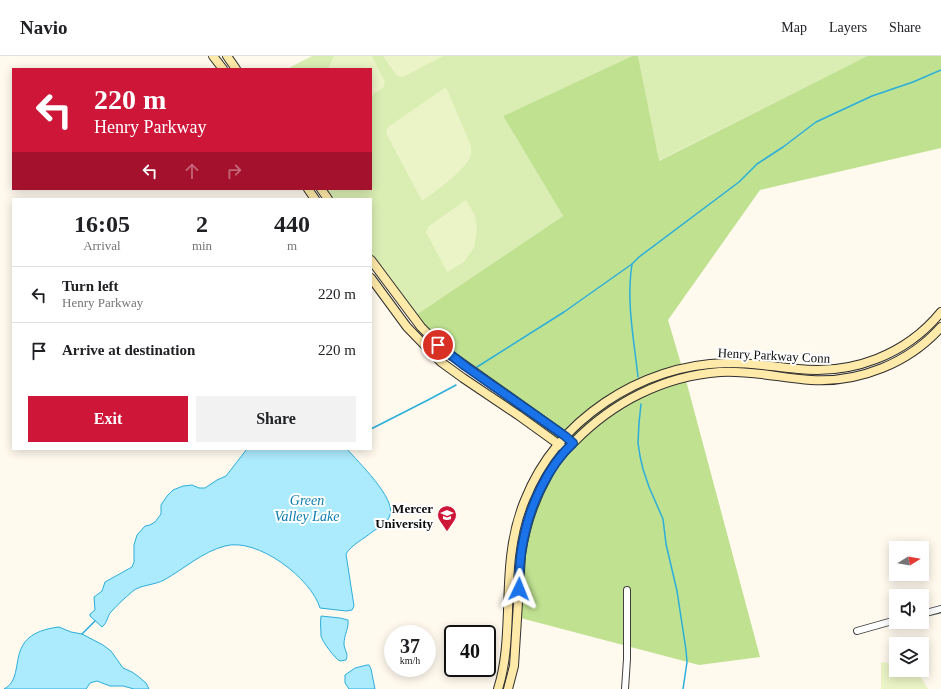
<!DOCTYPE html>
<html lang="en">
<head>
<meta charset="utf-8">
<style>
	body { margin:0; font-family:Georgia,serif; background:#f2f2f2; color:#202124; height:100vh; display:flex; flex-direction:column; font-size:15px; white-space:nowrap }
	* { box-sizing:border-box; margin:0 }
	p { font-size:13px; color:#757577 }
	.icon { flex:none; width:22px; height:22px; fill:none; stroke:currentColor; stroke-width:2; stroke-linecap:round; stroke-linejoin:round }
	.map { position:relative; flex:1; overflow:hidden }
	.panel { position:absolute; left:12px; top:142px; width:360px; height:252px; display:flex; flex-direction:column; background:#fff; border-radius:0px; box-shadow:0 2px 10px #0003 }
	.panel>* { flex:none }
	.hud { position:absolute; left:12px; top:12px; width:360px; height:122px; border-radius:0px; box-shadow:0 2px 10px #0003; background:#cd1638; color:#fff; overflow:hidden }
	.needle { width:26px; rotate:79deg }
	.tools { position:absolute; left:889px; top:485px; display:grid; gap:8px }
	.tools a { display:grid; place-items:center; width:40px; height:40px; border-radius:0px; background:#fff; box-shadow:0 2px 10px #0003; font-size:20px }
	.speed { position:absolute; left:384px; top:569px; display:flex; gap:8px; font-size:20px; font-weight:700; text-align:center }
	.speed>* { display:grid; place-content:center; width:52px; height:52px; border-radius:50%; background:#fff; box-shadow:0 2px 10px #0003; line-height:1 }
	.speed small { font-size:10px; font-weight:400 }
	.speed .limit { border:2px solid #111; border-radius:6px; background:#fff; color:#111 }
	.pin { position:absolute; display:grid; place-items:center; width:34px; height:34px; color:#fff; margin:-17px; border:2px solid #fff; border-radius:50%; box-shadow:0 1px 4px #0007 }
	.me { position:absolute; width:44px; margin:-22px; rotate:2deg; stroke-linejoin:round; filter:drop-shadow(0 0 3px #0008) }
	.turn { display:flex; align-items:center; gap:14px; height:84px; padding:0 16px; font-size:18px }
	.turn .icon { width:52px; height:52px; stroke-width:2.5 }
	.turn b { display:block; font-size:28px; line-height:34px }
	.lanes { display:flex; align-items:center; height:38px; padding:0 16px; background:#0003; justify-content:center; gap:20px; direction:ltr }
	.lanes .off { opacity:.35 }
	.eta { display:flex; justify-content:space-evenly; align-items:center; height:68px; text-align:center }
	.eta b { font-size:24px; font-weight:800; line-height:28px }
	.cta { display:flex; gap:8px; margin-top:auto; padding:8px 16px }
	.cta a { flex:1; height:46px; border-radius:0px; background:#cd1638; color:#fff; font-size:16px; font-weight:800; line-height:46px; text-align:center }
	.cta a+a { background:#f2f2f2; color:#202124 }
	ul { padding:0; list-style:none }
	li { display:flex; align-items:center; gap:12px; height:56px; padding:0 16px; border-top:1px solid #e0e0e0 }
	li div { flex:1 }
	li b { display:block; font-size:15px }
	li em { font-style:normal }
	header { display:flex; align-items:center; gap:24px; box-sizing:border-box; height:56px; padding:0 20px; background:#fff; border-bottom:1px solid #e0e0e0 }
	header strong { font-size:19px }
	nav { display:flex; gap:22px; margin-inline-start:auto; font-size:14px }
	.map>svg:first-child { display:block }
	.green { fill:#daeeb3 }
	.forest { fill:#bfe190 }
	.pitch { fill:#ebf4c6 }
	.water { fill:#aceafd; stroke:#2baedc }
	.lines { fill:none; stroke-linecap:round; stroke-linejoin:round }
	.stream { stroke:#2baedc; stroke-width:1.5 }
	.street-casing { stroke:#404040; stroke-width:8 }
	.secondary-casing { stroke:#2f2f2f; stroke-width:10 }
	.street { stroke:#fff; stroke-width:6 }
	.secondary { stroke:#ffeaa9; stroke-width:8 }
	.route-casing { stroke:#114b97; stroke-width:10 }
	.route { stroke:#1a73e8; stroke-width:7 }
	.labels { text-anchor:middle; stroke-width:4; stroke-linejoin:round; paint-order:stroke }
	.street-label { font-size:13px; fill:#0d0d0d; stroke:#fff }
	.poi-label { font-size:13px; font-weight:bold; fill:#0d0d0d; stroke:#fff; text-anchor:end }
	.water-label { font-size:14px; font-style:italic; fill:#097cad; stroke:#fff }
</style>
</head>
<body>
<header>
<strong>Navio</strong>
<nav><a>Map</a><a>Layers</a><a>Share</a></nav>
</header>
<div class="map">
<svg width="941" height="633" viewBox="0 0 941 633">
	<rect width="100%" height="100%" fill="#fff9ee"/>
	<!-- green -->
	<g class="green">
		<path d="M 312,0 L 632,0 L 503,60 L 563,160 L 410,263 L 371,207 L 371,143 L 326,143 L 319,133 L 371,133 L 371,13 L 287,13 Z"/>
		<path d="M 638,0 L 867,0 L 658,105 Z"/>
	</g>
	<!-- forest -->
	<path class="forest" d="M 632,0 L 638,0 L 659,105 L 867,0 L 941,0 L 941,92 L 760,134 L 668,264 L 687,328 L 760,601 L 699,609 L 513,560 L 521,476 L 566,396 L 410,263 L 563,160 L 503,60 Z"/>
	<!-- pitch -->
	<g class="pitch">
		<path d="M 334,0 L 372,0 L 385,26 L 383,32 L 371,40 L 371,13 L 328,13 Z"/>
		<path d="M 383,0 L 443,0 L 403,21 L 397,20 Z"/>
		<path d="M 446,31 L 471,90 C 471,93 472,97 471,99 C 467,113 434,137 422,145 L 386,77 L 388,71 Z"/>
		<path d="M 466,144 L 475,160 L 477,174 L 474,192 L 464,206 L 447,216 L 426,176 L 429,170 Z"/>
		<path d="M 881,606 L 896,608 L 896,614 C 916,614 918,616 928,633 L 881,633 Z"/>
	</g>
	<!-- water -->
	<g class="water">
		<path d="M 247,393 L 347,393 C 358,406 396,442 390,459 C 388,467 378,472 372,476 C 364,483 351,489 346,498 L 354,550 L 352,554 L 346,555 L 320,552 C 311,522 257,481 225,490 C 202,496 184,513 164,524 C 155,529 140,529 133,535 C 126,541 118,548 111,556 C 107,560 108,566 102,571 L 90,560 L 90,558 L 95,554 L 94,541 L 102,535 L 105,526 L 132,511 L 134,506 L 134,489 L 137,479 L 145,470 L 150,469 L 155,466 L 161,458 L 161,449 L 167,440 L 173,434 L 183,430 L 192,429 L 199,432 L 205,432 L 217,424 L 226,420 Z"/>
		<path d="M 321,560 L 340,562 L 348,564 C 349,572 344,579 344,588 C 344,594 349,597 346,604 L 340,605 C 335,603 322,585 321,580 C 321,574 320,566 321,560 Z"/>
		<path d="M 59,571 L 71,576 L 82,578 L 103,589 L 111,595 L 123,612 L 132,616 L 139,621 L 146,627 L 149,633 L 134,633 L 123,630 L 110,630 L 97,625 L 90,627 L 86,633 L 4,633 C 29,620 0,578 59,571 Z"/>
		<path d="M 367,609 L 369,609 L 371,613 L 375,633 L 349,633 L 345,627 L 345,619 L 355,612 Z"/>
	</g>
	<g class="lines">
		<!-- stream -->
		<g class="stream">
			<path d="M 632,208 C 626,245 634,284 638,321"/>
			<path d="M 477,311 L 564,256 L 632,208 L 639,201 L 739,126 L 757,108 L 783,91 L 816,66 L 872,40 L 913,26 L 941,14"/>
			<path d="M 641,348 L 639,367 L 638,387 L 640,400 L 643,413 L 649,431 L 663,463 L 666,488 L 677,535 L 686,594 L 687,606 L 683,633"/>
			<path d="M 371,373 L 428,344 L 456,329"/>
			<path d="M 82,578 L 95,565"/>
		</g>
		<!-- street casing -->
		<g class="street-casing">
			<g id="street">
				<path d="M 922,558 L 941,553"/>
				<path d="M 857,575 L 896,564"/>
				<path d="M 625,633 L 627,603 L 627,534"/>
			</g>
		</g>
		<!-- secondary casing -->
		<g class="secondary-casing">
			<g id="secondary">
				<path d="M 213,0 L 223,13"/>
				<path d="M 227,0 L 236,13"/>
				<path d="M 308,133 L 315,143"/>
				<path d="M 321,133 L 328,143"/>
				<path d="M 371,204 L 421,271 L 445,295 L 569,383"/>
				<path d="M 371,222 L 407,271 L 441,306 L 463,322 L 518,359 L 561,390"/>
				<path d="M 498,633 C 506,608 507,581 508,555 C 509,517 510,480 525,444 C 557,364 640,309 726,307 C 750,306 774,311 798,313 C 852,319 906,299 941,256"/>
				<path d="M 508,633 L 514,610 L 521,499 C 525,471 534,444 548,419 C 554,407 564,395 574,386 C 613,346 664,320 720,316 C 751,314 781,322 811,324 C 859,327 909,307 941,271"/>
			</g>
		</g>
		<!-- street -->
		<use href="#street" class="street"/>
		<!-- secondary -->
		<use href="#secondary" class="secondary"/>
	</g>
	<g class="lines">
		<!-- route casing -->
		<g class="route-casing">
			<path id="route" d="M 438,289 L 465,310 L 565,380 L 573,387 C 549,409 530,449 524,481 C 520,498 519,516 519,533"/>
		</g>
		<!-- route -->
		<use href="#route" class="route"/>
	</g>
	<!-- icons -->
	<defs>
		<g id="university-pin" transform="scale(1)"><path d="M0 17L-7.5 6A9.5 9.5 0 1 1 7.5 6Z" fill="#cd1638" stroke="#fff"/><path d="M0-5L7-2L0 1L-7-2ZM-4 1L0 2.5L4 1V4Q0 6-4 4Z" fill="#fff"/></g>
	</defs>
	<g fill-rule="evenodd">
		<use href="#university-pin" x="447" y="459"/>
	</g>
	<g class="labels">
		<!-- street labels -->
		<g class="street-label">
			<text transform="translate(774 299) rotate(3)" y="5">Henry Parkway Conn</text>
		</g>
		<!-- poi labels -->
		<g class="poi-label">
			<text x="433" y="457">Mercer<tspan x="433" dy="15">University</tspan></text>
		</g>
		<!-- water labels -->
		<g class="water-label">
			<text x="307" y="449">Green<tspan x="307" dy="16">Valley Lake</tspan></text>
		</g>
	</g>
</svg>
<div class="tools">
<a><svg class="needle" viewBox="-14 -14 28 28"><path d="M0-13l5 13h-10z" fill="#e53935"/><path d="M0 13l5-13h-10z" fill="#757577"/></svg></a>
<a><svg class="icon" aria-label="sound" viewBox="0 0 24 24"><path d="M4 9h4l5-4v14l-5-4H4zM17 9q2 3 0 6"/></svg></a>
<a><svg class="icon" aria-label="layers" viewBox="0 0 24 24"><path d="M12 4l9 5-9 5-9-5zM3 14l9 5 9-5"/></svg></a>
</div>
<div class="speed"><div>37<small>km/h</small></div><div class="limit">40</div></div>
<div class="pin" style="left:438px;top:289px;background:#d93025"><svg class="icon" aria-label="arrive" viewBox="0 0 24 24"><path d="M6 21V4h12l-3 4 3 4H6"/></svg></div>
<svg class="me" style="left:519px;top:533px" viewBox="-20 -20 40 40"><path d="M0-17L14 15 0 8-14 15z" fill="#1a73e8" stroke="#fff" stroke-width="4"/></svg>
<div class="hud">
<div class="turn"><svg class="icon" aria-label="left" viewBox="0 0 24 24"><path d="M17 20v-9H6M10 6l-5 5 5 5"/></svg><div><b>220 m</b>Henry Parkway</div></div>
<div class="lanes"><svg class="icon" aria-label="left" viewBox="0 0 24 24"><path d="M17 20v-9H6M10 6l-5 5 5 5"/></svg><svg class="icon off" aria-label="ahead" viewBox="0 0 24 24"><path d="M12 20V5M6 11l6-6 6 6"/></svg><svg class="icon off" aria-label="right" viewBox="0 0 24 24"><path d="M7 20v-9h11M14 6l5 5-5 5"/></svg></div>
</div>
<section class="panel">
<div class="eta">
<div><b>16:05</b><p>Arrival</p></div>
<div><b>2</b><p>min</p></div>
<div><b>440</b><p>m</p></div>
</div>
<ul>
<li><svg class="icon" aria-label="left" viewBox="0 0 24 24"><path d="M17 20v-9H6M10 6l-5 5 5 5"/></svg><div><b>Turn left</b><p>Henry Parkway</p></div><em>220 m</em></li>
<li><svg class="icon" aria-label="arrive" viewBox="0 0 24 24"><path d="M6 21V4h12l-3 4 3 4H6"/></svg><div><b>Arrive at destination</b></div><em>220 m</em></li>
</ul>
<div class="cta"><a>Exit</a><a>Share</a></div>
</section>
</div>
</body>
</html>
